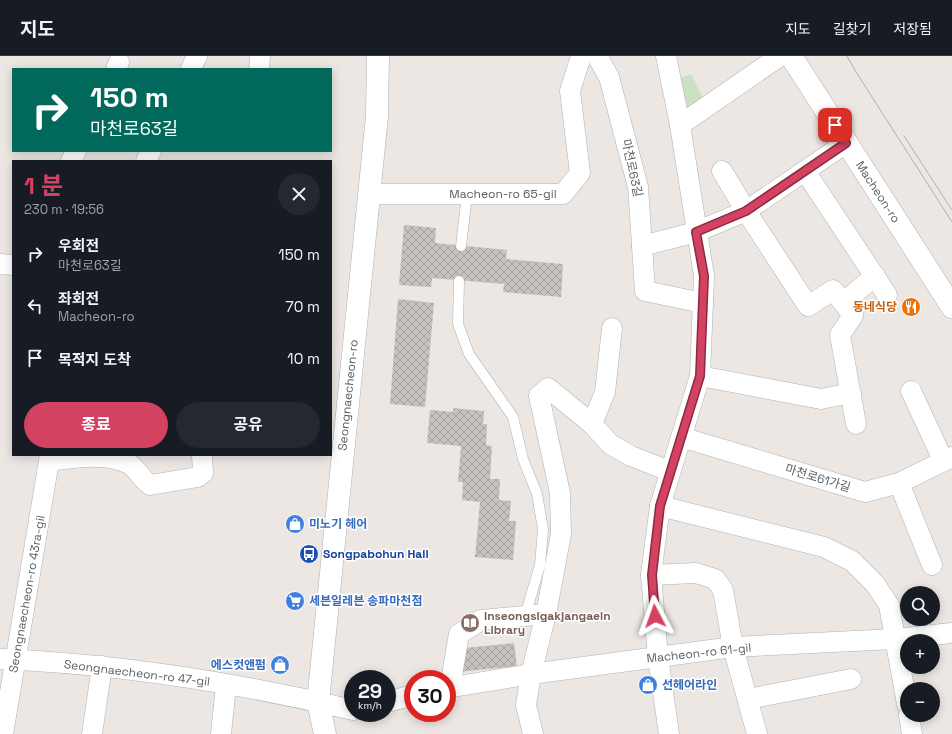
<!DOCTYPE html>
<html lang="ko">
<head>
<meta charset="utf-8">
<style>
	body { margin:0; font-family:"Space Grotesk","Noto Sans KR",sans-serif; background:#242831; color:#f1f3f6; height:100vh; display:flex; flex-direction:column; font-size:15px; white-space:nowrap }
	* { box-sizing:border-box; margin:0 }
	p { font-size:13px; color:#9ea1a6 }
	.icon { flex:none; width:22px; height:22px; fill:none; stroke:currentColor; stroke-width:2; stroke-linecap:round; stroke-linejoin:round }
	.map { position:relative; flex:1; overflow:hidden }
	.drawer { position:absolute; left:12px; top:104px; width:320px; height:296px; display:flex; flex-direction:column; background:#171b24; border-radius:0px; box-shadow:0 2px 10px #0003 }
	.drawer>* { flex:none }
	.top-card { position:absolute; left:12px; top:12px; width:320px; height:84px; border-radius:0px; box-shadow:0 2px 10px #0003; background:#00695c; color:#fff; overflow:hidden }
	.tools { position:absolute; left:900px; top:530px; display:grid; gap:8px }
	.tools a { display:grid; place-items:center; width:40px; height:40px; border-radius:50%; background:#171b24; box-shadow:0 2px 10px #0003; font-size:20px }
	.speed { position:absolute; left:344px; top:614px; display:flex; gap:8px; font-size:20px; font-weight:700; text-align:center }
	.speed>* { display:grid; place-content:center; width:52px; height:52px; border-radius:50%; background:#171b24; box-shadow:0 2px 10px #0003; line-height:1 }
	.speed small { font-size:10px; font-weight:400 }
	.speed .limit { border:6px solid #d22; background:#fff; color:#111 }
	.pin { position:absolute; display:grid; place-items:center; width:34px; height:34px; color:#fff; margin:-17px; border-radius:8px; box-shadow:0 2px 6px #0006 }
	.me { position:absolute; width:44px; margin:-22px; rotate:356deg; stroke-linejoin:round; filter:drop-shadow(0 0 3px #0008) }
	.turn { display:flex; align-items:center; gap:14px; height:84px; padding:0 12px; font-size:18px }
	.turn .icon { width:52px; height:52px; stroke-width:2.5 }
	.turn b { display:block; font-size:28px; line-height:34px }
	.round { display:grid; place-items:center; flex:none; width:42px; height:42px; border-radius:21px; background:#242831 }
	.overview { display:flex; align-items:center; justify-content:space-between; height:68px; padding:0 12px }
	h1 { font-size:24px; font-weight:700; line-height:30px; color:#d34261 }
	.action { display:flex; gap:8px; margin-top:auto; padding:8px 12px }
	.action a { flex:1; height:46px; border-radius:24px; background:#d34261; color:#fff; font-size:16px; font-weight:700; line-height:46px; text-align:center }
	.action a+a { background:#242831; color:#f1f3f6 }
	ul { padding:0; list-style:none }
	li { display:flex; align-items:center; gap:12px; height:52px; padding:0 12px }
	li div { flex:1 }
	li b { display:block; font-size:15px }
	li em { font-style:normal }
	header { display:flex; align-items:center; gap:24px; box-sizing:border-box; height:56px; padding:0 20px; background:#171b24; border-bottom:1px solid #363941 }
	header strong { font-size:19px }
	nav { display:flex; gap:22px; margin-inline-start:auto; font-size:14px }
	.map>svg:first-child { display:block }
	.green { fill:#cbe1c2 }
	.building { fill:url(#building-cross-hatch) }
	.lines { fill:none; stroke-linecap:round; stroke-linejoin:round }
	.service-casing { stroke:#aeb2b4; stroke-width:11 }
	.minor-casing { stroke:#aeb2b4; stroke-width:21 }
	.tertiary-casing { stroke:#aeb2b4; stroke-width:23 }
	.secondary-casing { stroke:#aeb2b4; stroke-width:23 }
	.service { stroke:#fff; stroke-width:10 }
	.minor { stroke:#fff; stroke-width:20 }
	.tertiary { stroke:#fff; stroke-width:22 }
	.secondary { stroke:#fff; stroke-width:22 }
	.tram { stroke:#afb0b0; stroke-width:1 }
	.route-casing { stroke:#892b3f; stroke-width:10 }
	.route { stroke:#d34261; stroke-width:7 }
	.labels { text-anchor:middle; stroke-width:3; stroke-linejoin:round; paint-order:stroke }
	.street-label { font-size:12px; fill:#5b6062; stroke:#fff }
	.food-label { font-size:12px; font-weight:bold; fill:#c56008; stroke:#fff; text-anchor:end }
	.shop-label { font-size:12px; font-weight:bold; fill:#366cbe; stroke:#fff; text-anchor:start }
	.transit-label { font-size:12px; font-weight:bold; fill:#164399; stroke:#fff; text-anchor:start }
	.education-label { font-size:12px; font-weight:bold; fill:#785e54; stroke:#fff; text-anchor:start }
</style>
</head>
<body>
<header>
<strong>지도</strong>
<nav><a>지도</a><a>길찾기</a><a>저장됨</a></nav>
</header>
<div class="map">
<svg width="952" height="678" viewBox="0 0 952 678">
	<defs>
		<pattern id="building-cross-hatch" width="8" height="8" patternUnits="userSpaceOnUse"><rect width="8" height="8" fill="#c7c2c0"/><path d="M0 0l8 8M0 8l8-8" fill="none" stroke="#a5a19f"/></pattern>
	</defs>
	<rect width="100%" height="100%" fill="#ece7e3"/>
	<!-- green -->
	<path class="green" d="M 691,18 L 704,44 L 685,57 L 675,24 Z"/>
	<!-- building -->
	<g class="building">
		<path d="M 404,169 L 436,172 L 435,187 L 507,194 L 506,203 L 563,208 L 561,241 L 503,236 L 504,228 L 432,222 L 431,231 L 399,229 Z"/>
		<path d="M 398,243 L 434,247 L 425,351 L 390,348 Z"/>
		<path d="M 453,352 L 484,355 L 483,368 L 487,368 L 486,389 L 492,390 L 490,423 L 500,423 L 499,444 L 511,445 L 509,465 L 516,465 L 513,504 L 475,501 L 480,446 L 462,444 L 463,426 L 458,426 L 461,390 L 427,387 L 430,354 L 453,356 Z"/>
		<path d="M 514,587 L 517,610 L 458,616 L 455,593 Z"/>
	</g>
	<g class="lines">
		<!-- service casing -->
		<g class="service-casing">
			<g id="service">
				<path d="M 461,190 L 467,139"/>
				<path d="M 459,225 L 458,268 L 469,298 L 513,361 L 523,403 L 537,438 L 543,473 L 540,509 L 525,560"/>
			</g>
		</g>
		<!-- minor casing -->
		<g class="minor-casing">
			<g id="minor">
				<path d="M 597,0 L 609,21 L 638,131 L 642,190 L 696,176 L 746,155 L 846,87"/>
				<path d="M 666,0 L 680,69 L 704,220 L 700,320 L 660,450 L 651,519 L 658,601 L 669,678"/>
				<path d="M 116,13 L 119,6"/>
				<path d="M 191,13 L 197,0"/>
				<path d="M 259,13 L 260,0"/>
				<path d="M 680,69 L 780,0"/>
				<path d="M 71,105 L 76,95"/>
				<path d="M 146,105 L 151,95"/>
				<path d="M 722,115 L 746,155 L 808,250 L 833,234 L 853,259 L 840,279 L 856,368"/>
				<path d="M 805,115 L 887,239"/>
				<path d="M 369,138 L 563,138 L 580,117 L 570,35 L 581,0"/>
				<path d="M 642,190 L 645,235 L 703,247"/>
				<path d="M 0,208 L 13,209"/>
				<path d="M 844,246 L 875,220"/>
				<path d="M 700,320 L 821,343 L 851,337"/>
				<path d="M 911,335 L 943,404"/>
				<path d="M 592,368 L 605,336 L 612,272"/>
				<path d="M 681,381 L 865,436 L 899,427 L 952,401"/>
				<path d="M 49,405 C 74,402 106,396 129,408 C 138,413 142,424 150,429 L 198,421 L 203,417 L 202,399"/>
				<path d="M 899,427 L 932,509"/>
				<path d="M 660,450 L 824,491 L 852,505 L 875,528 L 889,549 L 907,648"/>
				<path d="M 651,519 L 696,517 L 715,523 L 723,534 L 733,591 L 757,678"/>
				<path d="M 0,603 C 117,608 239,627 353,654"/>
				<path d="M 450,631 L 459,578 L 481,564 L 546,558"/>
				<path d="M 447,632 L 531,618 L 733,591 L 895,583 L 952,577"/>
				<path d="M 748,643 L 851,623"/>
				<path d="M 387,646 L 413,639"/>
				<path d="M 909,659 L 912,678"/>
				<path d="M 3,678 L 50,399"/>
				<path d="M 92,678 L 102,610"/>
				<path d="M 221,678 L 226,629"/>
				<path d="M 533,678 L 526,649 L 531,618 L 546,558 L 561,478 L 560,437 L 539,340 L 548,332 L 592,368 L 610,388 L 631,400 L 669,415"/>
			</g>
		</g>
		<!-- tertiary casing -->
		<g class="tertiary-casing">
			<path id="tertiary" d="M 325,678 L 318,646 L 377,60 L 378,0"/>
		</g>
		<!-- secondary casing -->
		<g class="secondary-casing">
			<path id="secondary" d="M 791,0 L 952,251"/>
		</g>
		<!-- service -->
		<use href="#service" class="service"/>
		<!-- minor -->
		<use href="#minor" class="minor"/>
		<!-- tertiary -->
		<use href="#tertiary" class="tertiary"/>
		<!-- secondary -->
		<use href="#secondary" class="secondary"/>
		<!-- tram -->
		<g class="tram">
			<path d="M 847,0 L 856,16 L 952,166"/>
			<path d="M 904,80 L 952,154"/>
		</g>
	</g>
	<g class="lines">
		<!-- route casing -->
		<g class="route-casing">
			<path id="route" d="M 655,560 L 652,519 L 660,450 L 700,320 L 704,220 L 696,176 L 746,155 L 846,87 L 835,69"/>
		</g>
		<!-- route -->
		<use href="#route" class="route"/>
	</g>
	<!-- icons -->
	<defs>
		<g id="restaurant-disc" transform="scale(1)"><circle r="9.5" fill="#e8710a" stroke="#fff"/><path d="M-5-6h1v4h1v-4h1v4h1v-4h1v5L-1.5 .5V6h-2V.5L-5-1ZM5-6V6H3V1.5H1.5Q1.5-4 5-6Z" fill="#fff"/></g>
		<g id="shop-disc" transform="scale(1)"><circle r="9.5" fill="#3f7fe0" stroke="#fff"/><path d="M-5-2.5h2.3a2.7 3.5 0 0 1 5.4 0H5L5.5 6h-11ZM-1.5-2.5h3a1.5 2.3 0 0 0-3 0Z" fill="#fff"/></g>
		<g id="bus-disc" transform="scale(1)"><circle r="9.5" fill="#1a4fb4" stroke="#fff"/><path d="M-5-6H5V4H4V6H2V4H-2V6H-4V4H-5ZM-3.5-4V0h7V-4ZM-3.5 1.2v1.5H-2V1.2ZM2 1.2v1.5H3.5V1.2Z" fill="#fff"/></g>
		<g id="supermarket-disc" transform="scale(1)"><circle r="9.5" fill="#3f7fe0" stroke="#fff"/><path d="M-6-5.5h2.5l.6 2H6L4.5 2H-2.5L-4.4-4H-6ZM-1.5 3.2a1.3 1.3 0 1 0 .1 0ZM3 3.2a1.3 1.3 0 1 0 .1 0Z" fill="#fff"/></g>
		<g id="library-disc" transform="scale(1)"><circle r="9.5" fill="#8d6e63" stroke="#fff"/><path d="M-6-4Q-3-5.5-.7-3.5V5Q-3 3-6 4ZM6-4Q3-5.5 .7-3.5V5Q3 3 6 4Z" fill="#fff"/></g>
	</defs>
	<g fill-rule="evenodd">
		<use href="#restaurant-disc" x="911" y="251"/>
		<use href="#shop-disc" x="295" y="468"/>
		<use href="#bus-disc" x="309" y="498"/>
		<use href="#supermarket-disc" x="295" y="545"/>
		<use href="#library-disc" x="470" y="567"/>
		<use href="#shop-disc" x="280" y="609"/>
		<use href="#shop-disc" x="648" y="629"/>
	</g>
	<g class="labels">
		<!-- street labels -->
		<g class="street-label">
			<text transform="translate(632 112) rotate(78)" y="4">마천로63길</text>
			<text transform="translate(878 136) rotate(57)" y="4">Macheon-ro</text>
			<text x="503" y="142">Macheon-ro 65-gil</text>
			<text transform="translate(348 339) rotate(-84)" y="4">Seongnaecheon-ro</text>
			<text transform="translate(818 422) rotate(17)" y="4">마천로61가길</text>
			<text transform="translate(27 538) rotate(-80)" y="4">Seongnaecheon-ro 43ra-gil</text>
			<text transform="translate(699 597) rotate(-6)" y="4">Macheon-ro 61-gil</text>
			<text transform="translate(137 617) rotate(7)" y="4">Seongnaecheon-ro 47-gil</text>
		</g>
		<!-- food labels -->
		<g class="food-label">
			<text x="897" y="255">동네식당</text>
		</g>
		<!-- shop labels -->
		<g class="shop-label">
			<text x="309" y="472">미노기 헤어</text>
			<text x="309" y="549">세븐일레븐 송파마천점</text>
			<text x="266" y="613" text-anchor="end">에스컷앤펌</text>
			<text x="662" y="633">선헤어라인</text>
		</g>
		<!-- transit labels -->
		<g class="transit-label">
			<text x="323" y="502">Songpabohun Hall</text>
		</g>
		<!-- education labels -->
		<g class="education-label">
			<text x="484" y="564">Inseongsigakjangaein<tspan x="484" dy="14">Library</tspan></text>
		</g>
	</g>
</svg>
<div class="tools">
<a><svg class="icon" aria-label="search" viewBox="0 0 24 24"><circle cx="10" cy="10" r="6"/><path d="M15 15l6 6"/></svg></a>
<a>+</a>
<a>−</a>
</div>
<div class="speed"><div>29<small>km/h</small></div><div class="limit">30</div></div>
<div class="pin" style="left:835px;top:69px;background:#d93025"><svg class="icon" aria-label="arrive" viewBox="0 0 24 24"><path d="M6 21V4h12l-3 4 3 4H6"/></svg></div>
<svg class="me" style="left:655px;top:560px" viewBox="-20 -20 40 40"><path d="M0-17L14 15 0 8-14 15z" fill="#d34261" stroke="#fff" stroke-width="4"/></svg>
<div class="top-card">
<div class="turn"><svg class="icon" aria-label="right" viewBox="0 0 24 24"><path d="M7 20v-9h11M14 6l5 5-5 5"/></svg><div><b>150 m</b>마천로63길</div></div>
</div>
<section class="drawer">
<div class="overview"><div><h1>1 분</h1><p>230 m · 19:56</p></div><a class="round"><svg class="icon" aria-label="close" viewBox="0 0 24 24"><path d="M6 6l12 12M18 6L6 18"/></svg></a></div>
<ul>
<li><svg class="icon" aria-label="right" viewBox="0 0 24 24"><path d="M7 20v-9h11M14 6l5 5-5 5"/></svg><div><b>우회전</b><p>마천로63길</p></div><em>150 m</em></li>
<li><svg class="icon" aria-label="left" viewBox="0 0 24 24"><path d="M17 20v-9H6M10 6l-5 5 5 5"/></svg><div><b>좌회전</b><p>Macheon-ro</p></div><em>70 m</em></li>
<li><svg class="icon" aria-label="arrive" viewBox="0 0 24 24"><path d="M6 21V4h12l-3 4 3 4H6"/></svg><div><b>목적지 도착</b></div><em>10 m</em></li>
</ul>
<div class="action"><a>종료</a><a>공유</a></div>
</section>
</div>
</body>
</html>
